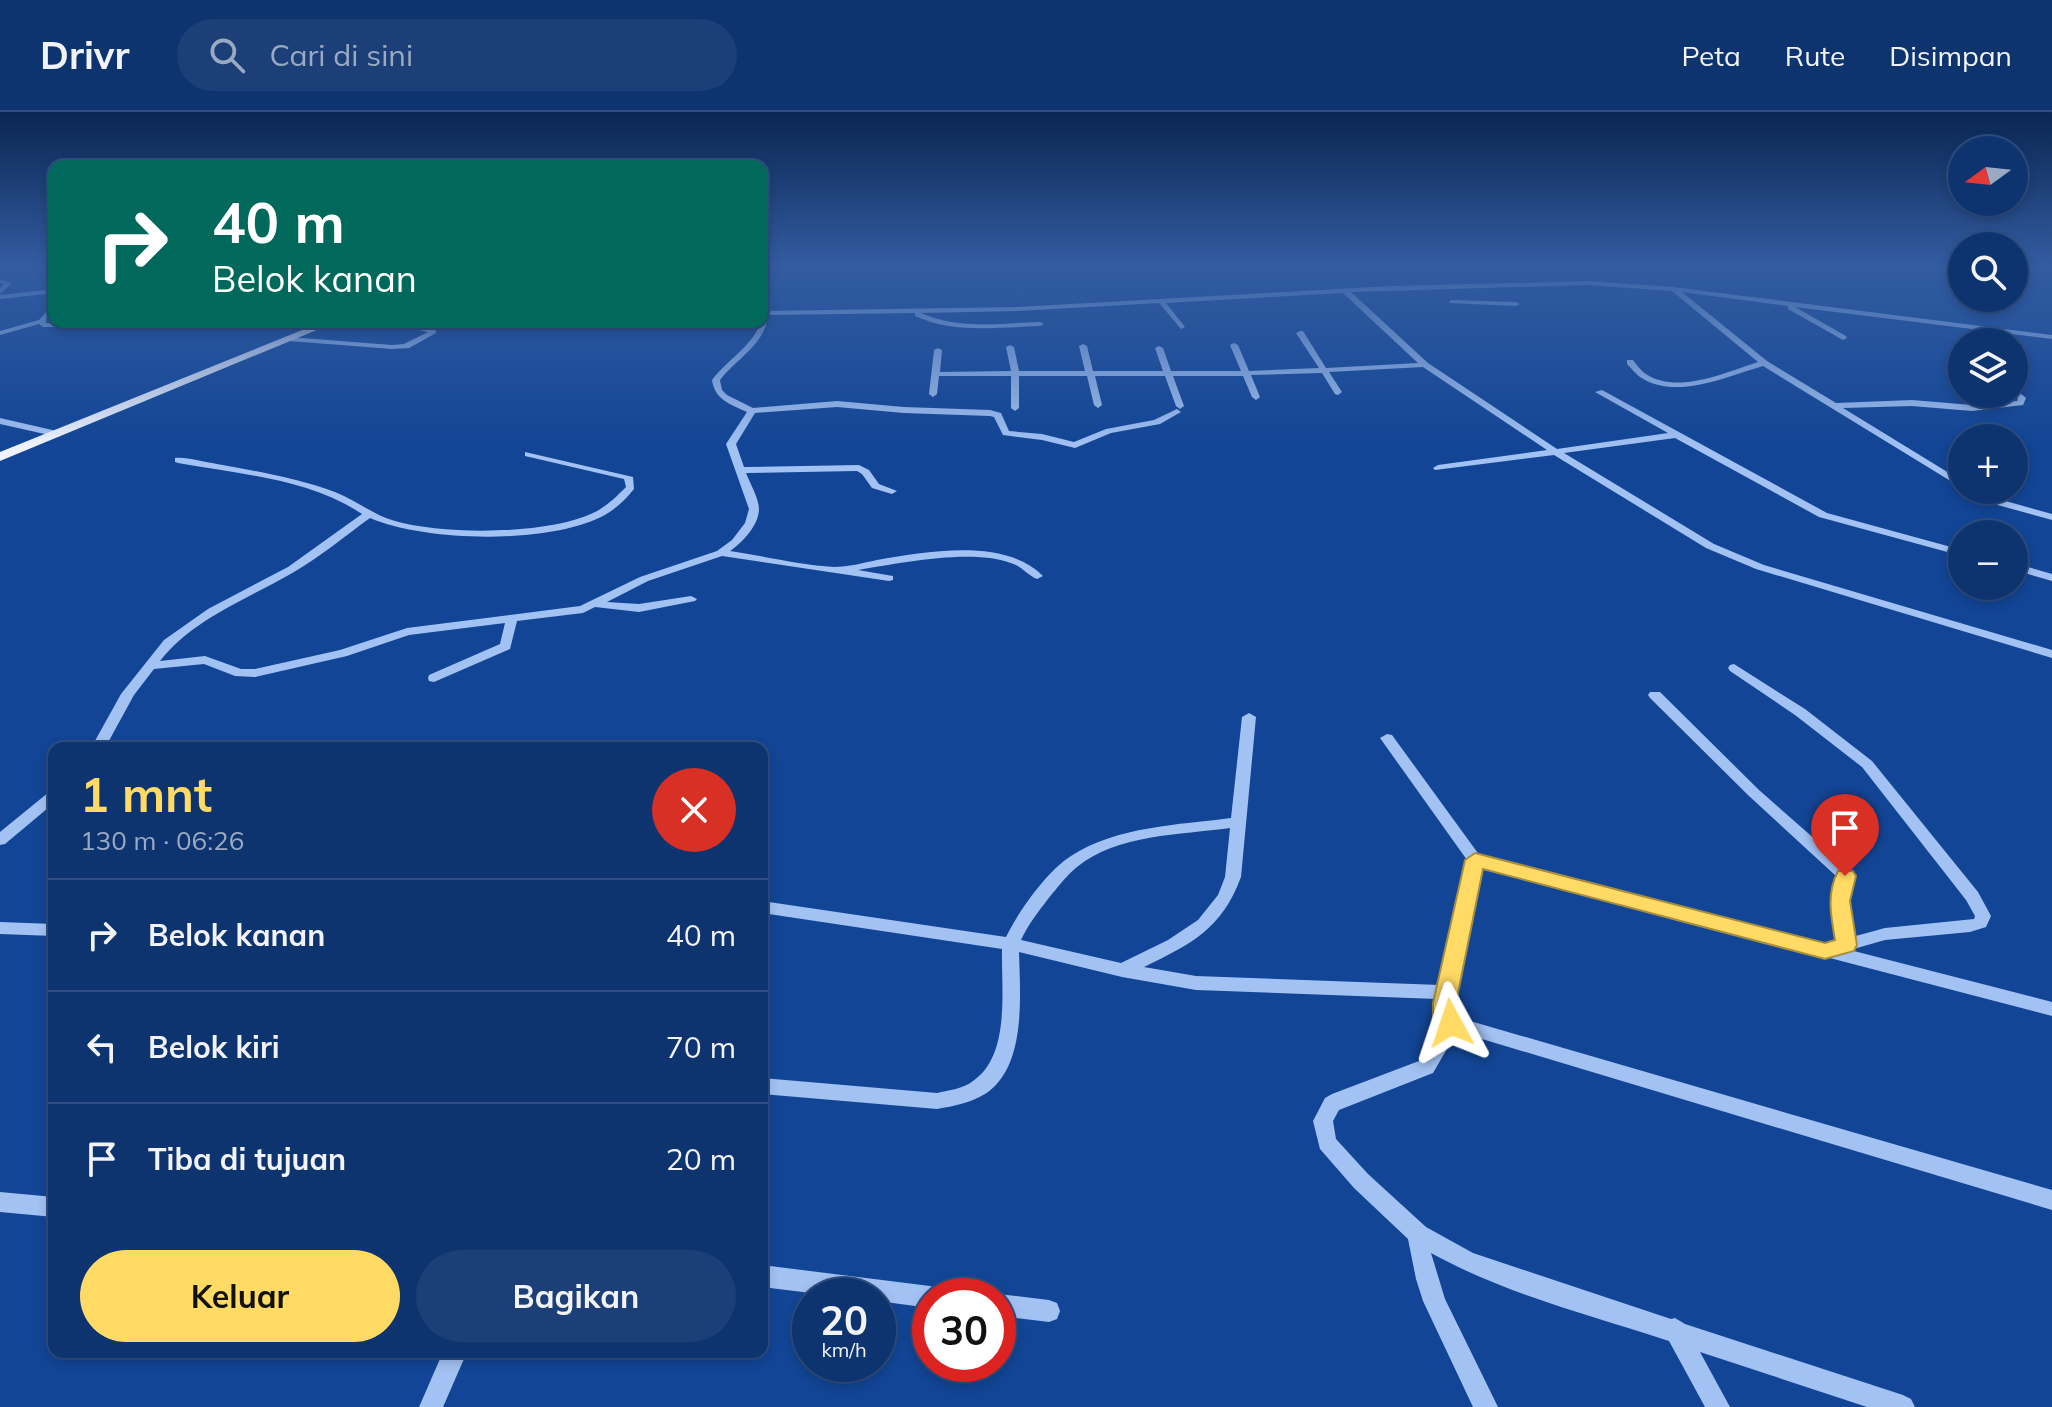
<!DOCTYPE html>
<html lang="id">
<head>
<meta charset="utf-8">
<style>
	body { margin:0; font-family:Mulish,sans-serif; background:#1c3f78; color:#f1f3f6; height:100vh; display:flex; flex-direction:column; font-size:30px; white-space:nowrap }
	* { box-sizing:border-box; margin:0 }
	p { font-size:26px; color:#9baac3 }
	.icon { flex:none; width:44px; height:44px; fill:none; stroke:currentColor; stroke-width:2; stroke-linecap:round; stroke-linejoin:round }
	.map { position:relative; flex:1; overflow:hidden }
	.side { position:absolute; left:48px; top:630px; width:720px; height:616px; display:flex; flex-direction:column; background:#0e3470; border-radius:16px; box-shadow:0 4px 12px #0003,0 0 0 2px #2e4f83 }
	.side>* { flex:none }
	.hud { position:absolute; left:48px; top:48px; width:720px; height:168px; border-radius:16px; box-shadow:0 4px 12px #0003,0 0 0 2px #2e4f83; background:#00695c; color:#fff; overflow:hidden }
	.needle { width:52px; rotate:255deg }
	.fabs { position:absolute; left:1948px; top:24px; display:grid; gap:16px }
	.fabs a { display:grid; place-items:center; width:80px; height:80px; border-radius:50%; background:#0e3470; box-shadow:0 4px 12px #0003,0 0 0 2px #2e4f83; font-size:40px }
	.speed { position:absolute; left:792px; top:1166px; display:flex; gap:16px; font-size:40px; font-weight:700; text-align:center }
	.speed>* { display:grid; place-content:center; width:104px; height:104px; border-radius:50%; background:#0e3470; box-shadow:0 4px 12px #0003,0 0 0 2px #2e4f83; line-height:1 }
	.speed small { font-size:20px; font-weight:400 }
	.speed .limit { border:12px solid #d22; background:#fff; color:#111 }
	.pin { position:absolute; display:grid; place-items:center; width:68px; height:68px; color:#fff; margin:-82px -34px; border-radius:50% 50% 50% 0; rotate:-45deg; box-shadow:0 0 8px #0007 }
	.pin .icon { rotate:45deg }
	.me { position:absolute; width:88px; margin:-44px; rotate:355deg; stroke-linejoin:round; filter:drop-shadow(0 0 6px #0008) }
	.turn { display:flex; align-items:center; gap:28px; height:168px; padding:0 32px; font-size:36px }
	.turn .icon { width:104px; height:104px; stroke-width:2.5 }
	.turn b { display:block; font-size:56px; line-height:68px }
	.round { display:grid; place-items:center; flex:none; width:84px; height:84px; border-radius:42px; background:#1c3f78 }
	.summary { display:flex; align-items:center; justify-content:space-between; height:136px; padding:0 32px }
	h1 { font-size:48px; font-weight:700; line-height:60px; color:#ffda64 }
	.cta { display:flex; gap:16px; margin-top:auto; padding:16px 32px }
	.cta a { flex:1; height:92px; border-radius:48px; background:#ffda64; color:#111; font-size:32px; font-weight:700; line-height:92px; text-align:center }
	.cta a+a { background:#1c3f78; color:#f1f3f6 }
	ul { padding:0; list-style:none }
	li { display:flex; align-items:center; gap:24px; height:112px; padding:0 32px; border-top:2px solid #2e4f83 }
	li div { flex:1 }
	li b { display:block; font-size:30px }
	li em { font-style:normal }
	header { display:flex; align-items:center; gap:48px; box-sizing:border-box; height:112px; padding:0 40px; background:#0e3470; border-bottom:2px solid #2e4f83 }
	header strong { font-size:38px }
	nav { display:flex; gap:44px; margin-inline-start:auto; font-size:28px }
	.search { width:560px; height:72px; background:#1c3f78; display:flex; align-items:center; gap:20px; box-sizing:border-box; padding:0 28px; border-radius:44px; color:#9baac3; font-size:30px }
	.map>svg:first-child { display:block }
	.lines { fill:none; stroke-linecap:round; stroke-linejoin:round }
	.minor { fill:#a2c2f3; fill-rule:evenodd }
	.major { fill:#eef3ff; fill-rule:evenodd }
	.route { fill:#ffda64; stroke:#a68e41; stroke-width:2 }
</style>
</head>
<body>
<header>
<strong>Drivr</strong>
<div class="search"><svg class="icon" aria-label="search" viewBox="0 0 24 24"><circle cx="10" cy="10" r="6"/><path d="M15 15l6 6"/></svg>Cari di sini</div>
<nav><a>Peta</a><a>Rute</a><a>Disimpan</a></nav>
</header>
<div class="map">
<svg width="2052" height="1295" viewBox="0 0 2052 1295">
	<rect width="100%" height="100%" fill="#124595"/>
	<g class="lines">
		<!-- minor -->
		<g class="minor">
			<path d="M 0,167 L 12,171 L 0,182 L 0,176 L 4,172 L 0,171 Z"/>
			<path d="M 1588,169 L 1673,175 L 2052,223 L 2052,227 L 1795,195 L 1846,224 L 1847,226 L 1843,228 L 1788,197 L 1788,194 L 1682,180 L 1767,249 L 1836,291 L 1912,288 L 1972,293 L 2017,289 L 2018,287 L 2012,282 L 2014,276 L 2026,286 L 2023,293 L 1972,299 L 1912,294 L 1843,296 L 1962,369 L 1962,376 L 1763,254 C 1727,264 1676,289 1640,265 C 1636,262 1631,256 1627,252 L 1627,248 L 1633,248 C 1637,253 1641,259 1646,262 C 1678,283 1726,260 1758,250 L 1672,179 L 1588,173 L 1351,180 L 1428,251 L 1557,337 L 1668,321 L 1595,280 L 1602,278 L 1827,401 L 1962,438 L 1962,444 L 1819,405 L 1675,326 L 1564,341 L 1714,432 L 1764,453 L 2052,538 L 2052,546 L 1756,457 L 1706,436 L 1554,343 L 1435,358 L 1433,356 L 1438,353 L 1547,338 L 1423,255 L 1329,260 L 1342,280 L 1338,283 L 1335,282 L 1322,261 L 1251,263 L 1260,285 L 1256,288 L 1252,285 L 1243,264 L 1173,264 L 1184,294 L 1180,297 L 1176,294 L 1165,264 L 1095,264 L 1102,293 L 1098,296 L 1094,293 L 1087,264 L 1019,264 L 1019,296 L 1015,299 L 1011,296 L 1011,264 L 939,264 L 937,282 L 933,285 L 929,282 L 934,238 L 938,236 L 942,238 L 940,260 L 1011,259 L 1006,235 L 1010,233 L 1014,235 L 1019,259 L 1085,259 L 1079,234 L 1083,232 L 1087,234 L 1093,259 L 1163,259 L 1155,236 L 1159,234 L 1163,236 L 1171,259 L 1241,259 L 1230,233 L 1234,231 L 1238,233 L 1249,259 L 1319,256 L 1296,221 L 1300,219 L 1303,219 L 1326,256 L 1418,251 L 1343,181 L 1166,191 L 1185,215 L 1181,217 L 1159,191 L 1017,199 L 921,201 C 958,218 1001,211 1040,210 L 1044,212 L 1040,214 C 998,215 954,222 915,204 L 915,201 L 768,203 C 765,233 737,246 720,268 L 722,278 L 727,283 L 753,296 L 837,289 L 904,295 L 990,298 L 1001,301 L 1009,319 L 1042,322 L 1074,330 L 1106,317 L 1154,308 L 1177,297 L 1181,300 L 1160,312 L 1111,321 L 1075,336 L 1042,328 L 1003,323 L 994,305 L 990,304 L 904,301 L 837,295 L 755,301 L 736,332 L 744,355 L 859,353 L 869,358 L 879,372 L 897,379 L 892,382 L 872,376 L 862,362 L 857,359 L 746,361 C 750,371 759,387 759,397 C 759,413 742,431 730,439 C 764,444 800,453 834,455 C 848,455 863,451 877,448 C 926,440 1004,425 1043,464 L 1037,467 C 1029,464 1024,457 1016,453 C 977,435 900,451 858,458 L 893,464 L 893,468 L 889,469 L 722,444 L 648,469 L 607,490 L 639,492 L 691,484 L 697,487 L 695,489 L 639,500 L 595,495 L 583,501 L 517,509 L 510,537 L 434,570 L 429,569 L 428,566 L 429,563 L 500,532 L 505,511 L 409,523 L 347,544 L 255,565 L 235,564 L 204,552 L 154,557 L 134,583 L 105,636 L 91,636 L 121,582 L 164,528 L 208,497 L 288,455 L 362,402 C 310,367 239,362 178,351 L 175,350 L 175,346 C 188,345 203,350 217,352 C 256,359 297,366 335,380 C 356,388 373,403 395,409 C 445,423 546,423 593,401 C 606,395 616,385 626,375 L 624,367 L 525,344 L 525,340 L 633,365 L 634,377 C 625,388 615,398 601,405 C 546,432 426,430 370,406 C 345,424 320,445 294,460 C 248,487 194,506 160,549 L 205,544 L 241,557 L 255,557 L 340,538 L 407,516 L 580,494 L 640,465 L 717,439 L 732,428 L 745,411 L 749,397 L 726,332 L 747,300 C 730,292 715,288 712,268 C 729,245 762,229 762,199 L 1017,195 L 1392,174 Z"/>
			<path d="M 54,177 L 54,181 L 0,187 L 0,183 Z"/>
			<path d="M 1451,188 L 1516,190 L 1520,192 L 1516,194 L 1449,191 Z"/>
			<path d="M 51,194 L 54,194 L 54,200 L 46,207 L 46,211 L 327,210 L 330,212 L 326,214 L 43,215 L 39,212 L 0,223 L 0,219 L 39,208 Z"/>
			<path d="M 378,210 L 396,210 L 432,216 L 435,216 L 436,221 L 409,236 L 392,237 L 289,229 L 285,227 L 289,225 L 392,233 L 404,232 L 428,220 Z"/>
			<path d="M 597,212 L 624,212 L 628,214 L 624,216 L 594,216 L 594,212 Z"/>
			<path d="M 0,306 L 61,320 L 63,322 L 58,325 L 0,312 Z"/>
			<path d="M 1966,378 L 1979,378 L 2002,388 L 2052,402 L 2052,408 L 1994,392 Z"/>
			<path d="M 2014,451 L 2052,462 L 2052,469 L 2014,458 Z"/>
			<path d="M 1734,552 L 1805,597 L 1872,649 L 1978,780 L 1991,804 L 1986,815 L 1970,820 L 1885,828 L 1850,838 L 2052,890 L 2052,904 L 1481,755 L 1453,904 L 2052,1078 L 2052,1098 L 1452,918 L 1451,930 L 1433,961 L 1339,998 L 1333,1009 L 1336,1027 L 1368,1062 L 1426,1115 L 1473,1141 L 1671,1207 L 1675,1206 L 1685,1212 L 1903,1283 L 1911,1287 L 1915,1295 L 1867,1295 L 1700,1240 L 1730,1295 L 1705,1295 L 1669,1229 C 1590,1203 1505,1182 1431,1141 L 1445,1187 L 1498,1295 L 1473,1295 L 1423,1189 L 1416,1167 L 1408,1127 L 1354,1076 L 1320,1037 L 1313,1009 L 1325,986 L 1332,982 L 1419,949 L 1433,929 L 1437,887 L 1196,878 L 1122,865 L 1019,840 C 1020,883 1027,955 985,982 C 970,991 954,994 937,997 L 762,982 L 762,966 L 937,981 C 949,978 963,977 973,969 C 1011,943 1001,877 1002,837 L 762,801 L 762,789 L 1006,825 C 1019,799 1046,760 1071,744 C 1117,714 1179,713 1231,706 L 1242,605 L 1249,601 L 1256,605 L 1241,765 C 1222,817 1191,832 1144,855 L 1196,864 L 1440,873 L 1467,748 L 1380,626 L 1387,622 L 1392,623 L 1480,744 L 1827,832 L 1837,829 L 1831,804 L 1836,764 L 1749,684 L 1650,586 L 1648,583 L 1650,580 L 1660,580 L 1759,678 L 1850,758 L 1852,762 L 1847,804 L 1852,825 L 1885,816 L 1974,807 L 1975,804 L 1966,788 L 1862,655 L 1795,603 L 1730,559 L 1728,556 L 1730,553 ZM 1230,716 L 1225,765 L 1218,783 L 1198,808 L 1168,828 L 1121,851 L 1021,828 C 1028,813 1038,800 1048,787 C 1057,776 1066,764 1077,755 C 1117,722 1181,723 1230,716 Z"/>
			<path d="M 54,678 L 54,691 L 5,732 L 0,733 L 0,720 L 49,680 Z"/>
			<path d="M 0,810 L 54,812 L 54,824 L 0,822 Z"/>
			<path d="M 0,1080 L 54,1085 L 54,1105 L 0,1100 Z"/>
			<path d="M 762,1153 L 930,1174 L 938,1177 L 941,1184 L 930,1184 L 930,1196 L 878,1189 L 878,1184 L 835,1184 L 762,1175 Z"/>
			<path d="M 998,1182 L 1049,1188 L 1057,1191 L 1060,1199 L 1057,1207 L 1049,1210 L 998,1204 L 998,1184 L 993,1184 Z"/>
			<path d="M 443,1240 L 467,1240 L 443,1295 L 419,1295 Z"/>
		</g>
		<!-- major -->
		<path class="major" d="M 322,210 L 336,210 L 0,349 L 0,340 Z"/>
	</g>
	<!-- sky -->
	<linearGradient id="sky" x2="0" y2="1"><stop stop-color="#0a2652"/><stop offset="0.46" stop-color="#335ca0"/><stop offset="1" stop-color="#335ca0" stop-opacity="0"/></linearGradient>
	<rect width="2052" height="335" fill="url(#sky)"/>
	<!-- route -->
	<path class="route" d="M 1475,741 L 1825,831 L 1835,828 C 1831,804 1826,782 1838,759 L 1853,759 L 1856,764 L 1850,789 L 1857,833 L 1854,839 L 1825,847 L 1483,757 L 1456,891 L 1457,903 L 1463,911 L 1460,918 L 1451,920 L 1437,916 L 1433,909 L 1433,891 L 1465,748 Z"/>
</svg>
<div class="fabs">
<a><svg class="needle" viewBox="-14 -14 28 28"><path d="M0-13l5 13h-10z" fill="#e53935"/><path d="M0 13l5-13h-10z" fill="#9baac3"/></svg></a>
<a><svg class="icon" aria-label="search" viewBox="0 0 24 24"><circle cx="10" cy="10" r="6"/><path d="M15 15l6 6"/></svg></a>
<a><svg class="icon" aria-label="layers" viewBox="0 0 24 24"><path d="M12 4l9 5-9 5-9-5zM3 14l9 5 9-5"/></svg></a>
<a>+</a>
<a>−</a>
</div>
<div class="speed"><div>20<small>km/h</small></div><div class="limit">30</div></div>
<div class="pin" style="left:1845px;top:764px;background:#d93025"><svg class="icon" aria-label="arrive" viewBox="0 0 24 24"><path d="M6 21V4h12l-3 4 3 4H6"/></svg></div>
<svg class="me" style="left:1451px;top:911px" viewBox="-20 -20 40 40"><path d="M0-17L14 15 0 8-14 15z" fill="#ffda64" stroke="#fff" stroke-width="4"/></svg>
<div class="hud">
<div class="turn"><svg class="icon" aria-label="right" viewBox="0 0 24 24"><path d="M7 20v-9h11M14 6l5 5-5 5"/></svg><div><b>40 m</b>Belok kanan</div></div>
</div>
<section class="side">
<div class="summary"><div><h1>1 mnt</h1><p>130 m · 06:26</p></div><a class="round" style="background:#d93025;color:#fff"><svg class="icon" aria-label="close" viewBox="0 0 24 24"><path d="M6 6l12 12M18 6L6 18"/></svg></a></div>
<ul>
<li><svg class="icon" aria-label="right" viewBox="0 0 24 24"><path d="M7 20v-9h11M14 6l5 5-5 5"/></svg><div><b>Belok kanan</b></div><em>40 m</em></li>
<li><svg class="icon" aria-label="left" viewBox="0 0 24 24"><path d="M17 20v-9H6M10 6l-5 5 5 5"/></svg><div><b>Belok kiri</b></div><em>70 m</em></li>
<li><svg class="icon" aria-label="arrive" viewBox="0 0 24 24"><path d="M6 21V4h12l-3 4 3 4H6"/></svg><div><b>Tiba di tujuan</b></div><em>20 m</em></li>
</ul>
<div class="cta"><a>Keluar</a><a>Bagikan</a></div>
</section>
</div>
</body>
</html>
